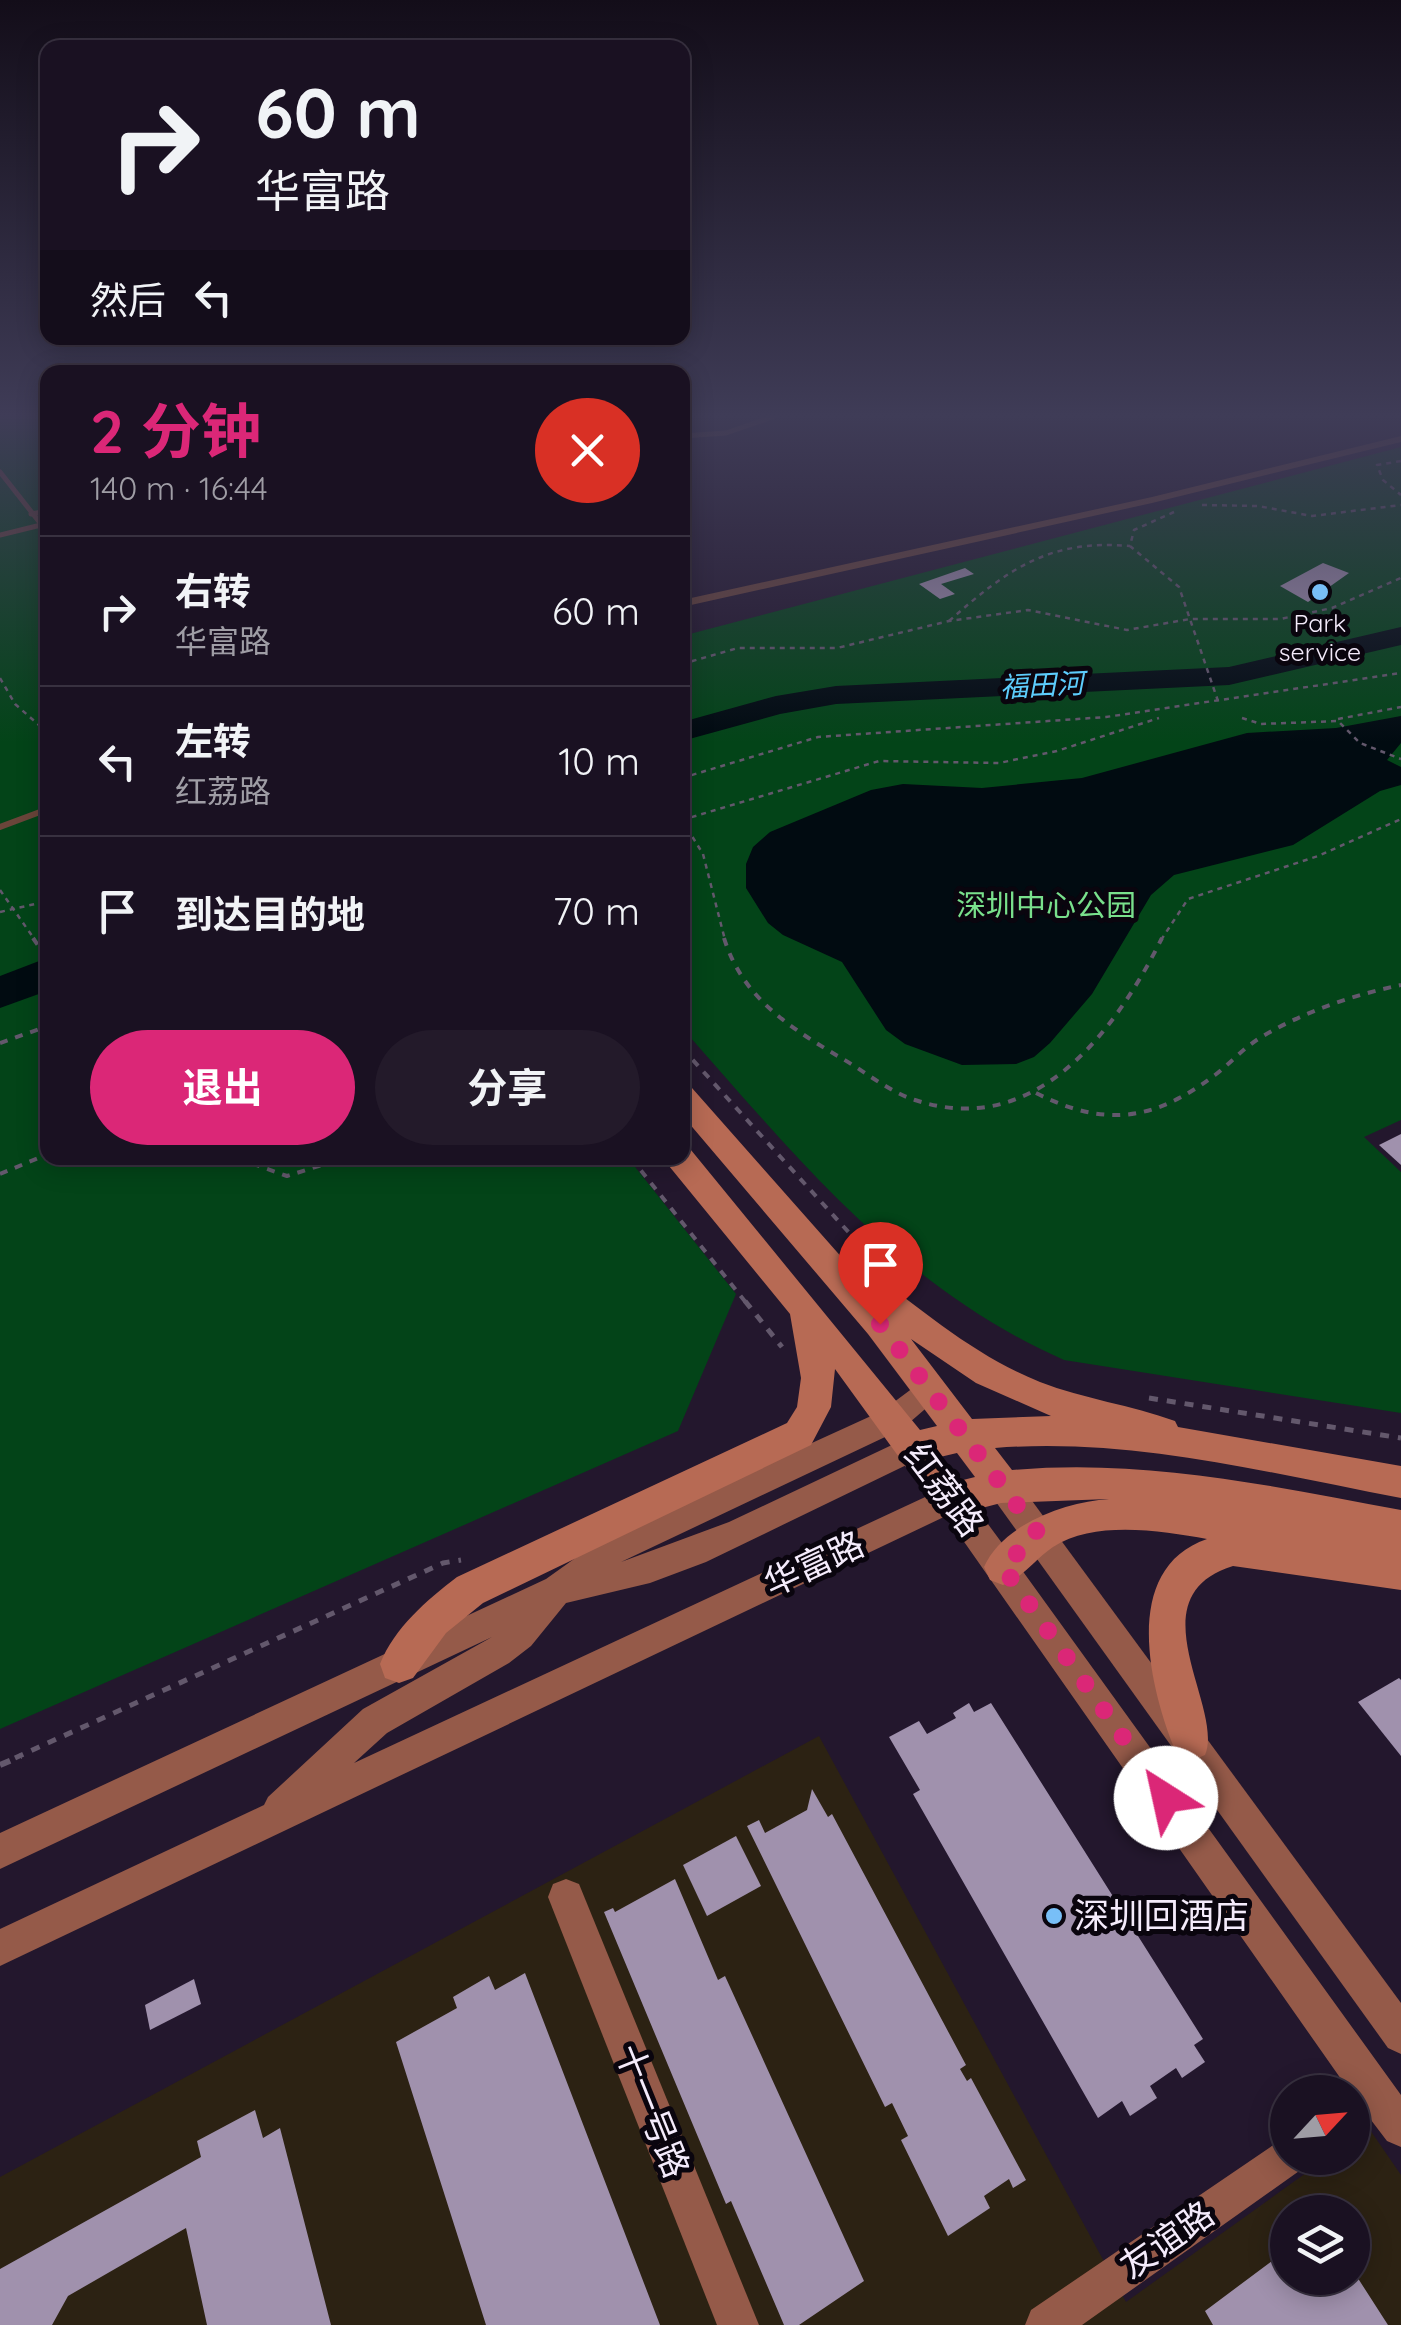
<!DOCTYPE html>
<html lang="zh">
<head>
<meta charset="utf-8">
<style>
	body { margin:0; font-family:Quicksand,"Noto Sans SC",sans-serif; background:#231a2a; color:#f1f3f6; height:100vh; display:flex; flex-direction:column; font-size:38px; white-space:nowrap }
	* { box-sizing:border-box; margin:0 }
	p { font-size:32px; color:#9f9da5 }
	.icon { flex:none; width:55px; height:55px; fill:none; stroke:currentColor; stroke-width:2; stroke-linecap:round; stroke-linejoin:round }
	.map { position:relative; flex:1; overflow:hidden }
	.drawer { position:absolute; left:40px; top:365px; width:650px; height:800px; display:flex; flex-direction:column; background:#1a1122; border-radius:20px; box-shadow:0 5px 25px #0003,0 0 0 2px #383140 }
	.drawer>* { flex:none }
	.banner { position:absolute; left:40px; top:40px; width:650px; height:305px; border-radius:20px; box-shadow:0 5px 25px #0003,0 0 0 2px #383140; background:#1a1122; color:#f1f3f6; overflow:hidden }
	.needle { width:65px; rotate:64deg }
	.tools { position:absolute; left:1270px; top:2075px; display:grid; gap:20px }
	.tools a { display:grid; place-items:center; width:100px; height:100px; border-radius:50%; background:#1a1122; box-shadow:0 5px 25px #0003,0 0 0 2px #383140; font-size:50px }
	.pin { position:absolute; display:grid; place-items:center; width:85px; height:85px; color:#fff; margin:-102px -42px; border-radius:50% 50% 50% 0; rotate:-45deg; box-shadow:0 0 10px #0007 }
	.pin .icon { rotate:45deg }
	.me { position:absolute; width:110px; margin:-55px; rotate:325deg; stroke-linejoin:round; filter:drop-shadow(0 0 8px #0008) }
	.turn { display:flex; align-items:center; gap:35px; height:210px; padding:0 50px; font-size:45px }
	.turn .icon { width:130px; height:130px; stroke-width:2.5 }
	.turn b { display:block; font-size:70px; line-height:85px }
	.then { display:flex; align-items:center; height:95px; padding:0 50px; background:#0003; gap:20px; font-size:38px }
	.round { display:grid; place-items:center; flex:none; width:105px; height:105px; border-radius:52px; background:#231a2a }
	.headline { display:flex; align-items:center; justify-content:space-between; height:170px; padding:0 50px }
	h1 { font-size:60px; font-weight:700; line-height:75px; color:#db2777 }
	.action { display:flex; gap:20px; margin-top:auto; padding:20px 50px }
	.action a { flex:1; height:115px; border-radius:60px; background:#db2777; color:#fff; font-size:40px; font-weight:700; line-height:115px; text-align:center }
	.action a+a { background:#231a2a; color:#f1f3f6 }
	ul { padding:0; list-style:none }
	li { display:flex; align-items:center; gap:30px; height:150px; padding:0 50px; border-top:2px solid #383140 }
	li div { flex:1 }
	li b { display:block; font-size:38px }
	li em { font-style:normal }
	.map>svg:first-child { display:block }
	.commercial { fill:#2c2213; fill-rule:evenodd }
	.green { fill:#034418 }
	.water { fill:#010b11 }
	.lines { fill:none; stroke-linecap:round; stroke-linejoin:round }
	.river { fill:#010b11; fill-rule:evenodd }
	.building { fill:#a091ad }
	.path-far3 { stroke:#63586c; stroke-width:2.5; stroke-dasharray:5 5; stroke-linecap:butt }
	.path-far2 { stroke:#63586c; stroke-width:4; stroke-dasharray:8 8; stroke-linecap:butt }
	.path-far1 { stroke:#63586c; stroke-width:5; stroke-dasharray:9 9; stroke-linecap:butt }
	.path { stroke:#63586c; stroke-width:6; stroke-dasharray:11 11; stroke-linecap:butt }
	.lane-far1 { stroke:#6a453a; stroke-width:5 }
	.lane { stroke:#6a453a; stroke-width:6 }
	.street { fill:#6a453a; fill-rule:evenodd }
	.secondary { fill:#955a49; fill-rule:evenodd }
	.primary { fill:#b76a54; fill-rule:evenodd }
	.path-bridge-far1 { stroke:#63586c; stroke-width:2.5; stroke-dasharray:5 5; stroke-linecap:butt }
	.path-bridge { stroke:#63586c; stroke-width:4; stroke-dasharray:8 8; stroke-linecap:butt }
	.route { stroke:#db2777; stroke-width:18; stroke-dasharray:0 32.4 }
	.poi-dot { fill:#78bff7; stroke:#0a050e; stroke-width:4 }
	.labels { text-anchor:middle; stroke-width:10; stroke-linejoin:round; paint-order:stroke }
	.far-poi-label { font-size:25px; fill:#f4ebfb; stroke:#0a050e }
	.far-water-label { font-size:28px; font-style:italic; fill:#5dcdfd; stroke:#0a050e }
	.park-label { font-size:30px; fill:#79e08c; stroke:#0a050e }
	.near-street-label { font-size:35px; fill:#f4ebfb; stroke:#0a050e }
	.near-poi-label { font-size:35px; fill:#f4ebfb; stroke:#0a050e; text-anchor:start }
</style>
</head>
<body>
<div class="map">
<svg width="1401" height="2325" viewBox="0 0 1401 2325">
	<rect width="100%" height="100%" fill="#23172d"/>
	<!-- commercial -->
	<path class="commercial" d="M 819,1736 L 1126,2302 L 1327,2158 L 1352,2158 L 1353,2139 L 1368,2127 L 1401,2175 L 1401,2325 L 0,2325 L 0,2177 ZM 1288,2212 L 1352,2212 L 1352,2278 L 1288,2278 Z"/>
	<!-- green -->
	<g class="green">
		<path d="M 0,416 L 47,416 L 48,1158 L 628,1158 L 736,1294 L 678,1431 L 0,1729 Z"/>
		<path d="M 1401,447 L 1401,1120 L 1364,1137 L 1401,1172 L 1401,1413 L 1064,1360 C 901,1288 798,1159 683,1029 L 682,636 Z"/>
	</g>
	<!-- water -->
	<g class="water">
		<path d="M 1401,716 L 1401,743 L 1387,760 L 1401,767 L 1401,785 L 1380,791 L 1293,845 L 1174,875 L 1151,895 L 1092,994 L 1050,1043 L 1034,1057 L 1016,1064 L 962,1065 L 905,1044 L 886,1030 L 842,962 L 783,935 L 768,923 L 746,888 L 746,864 L 753,847 L 770,832 L 871,790 L 903,784 L 982,788 L 1082,778 L 1247,733 L 1336,728 Z"/>
		<path d="M 47,958 L 47,991 L 0,1008 L 0,976 Z"/>
	</g>
	<g class="lines">
		<!-- river -->
		<path class="river" d="M 1401,627 L 1401,645 L 1229,685 L 836,704 L 780,714 L 682,741 L 682,722 L 776,696 L 836,686 L 1229,667 Z"/>
	</g>
	<!-- building -->
	<g class="building">
		<path d="M 1323,563 L 1349,573 L 1308,602 L 1280,586 Z"/>
		<path d="M 965,568 L 974,574 L 941,584 L 955,594 L 940,599 L 919,584 Z"/>
		<path d="M 1401,1134 L 1401,1165 L 1379,1145 Z"/>
		<path d="M 1399,1678 L 1401,1680 L 1401,1756 L 1358,1702 Z"/>
		<path d="M 969,1703 L 974,1712 L 991,1703 L 1203,2039 L 1194,2045 L 1205,2062 L 1182,2078 L 1176,2068 L 1150,2086 L 1157,2098 L 1130,2116 L 1122,2101 L 1098,2118 L 913,1794 L 920,1790 L 889,1737 L 919,1721 L 927,1734 L 956,1718 L 953,1713 Z"/>
		<path d="M 812,1789 L 828,1817 L 832,1814 L 966,2065 L 960,2069 L 967,2081 L 971,2078 L 1026,2180 L 1013,2188 L 1009,2179 L 984,2196 L 990,2208 L 948,2236 L 901,2140 L 908,2136 L 892,2103 L 885,2107 L 747,1826 L 759,1820 L 765,1833 L 807,1810 Z"/>
		<path d="M 736,1836 L 761,1886 L 707,1916 L 683,1865 Z"/>
		<path d="M 675,1879 L 718,1980 L 725,1976 L 864,2281 L 799,2325 L 784,2325 L 731,2201 L 726,2204 L 604,1912 L 613,1908 L 615,1912 Z"/>
		<path d="M 525,1973 L 660,2325 L 486,2325 L 396,2042 L 457,2008 L 453,1997 L 489,1976 L 495,1990 Z"/>
		<path d="M 194,1979 L 201,2004 L 150,2030 L 145,2005 Z"/>
		<path d="M 255,2110 L 263,2138 L 280,2128 L 331,2325 L 207,2325 L 186,2228 L 68,2296 L 52,2325 L 0,2325 L 0,2269 L 201,2157 L 197,2141 Z"/>
		<path d="M 1288,2249 L 1288,2278 L 1352,2278 L 1352,2269 L 1388,2325 L 1213,2325 L 1205,2311 Z"/>
	</g>
	<g class="lines">
		<!-- path-far3 -->
		<g class="path-far3">
			<path d="M 1401,461 L 1377,465 L 1383,480 L 1401,495"/>
			<path d="M 1202,505 L 1258,506 L 1312,516 L 1401,505"/>
			<path d="M 1174,512 L 1134,530 L 1130,546 L 1179,587 L 1218,701"/>
			<path d="M 949,621 C 1008,569 1049,539 1130,546"/>
			<path d="M 682,664 L 738,648 L 837,648 L 949,621 L 1028,610 L 1127,630 L 1190,619 L 1280,619 L 1332,608 L 1401,578"/>
			<path d="M 0,678 L 15,704 L 48,733"/>
			<path d="M 1242,718 L 1261,724 L 1338,721 L 1360,743 L 1401,759"/>
			<path d="M 1338,719 L 1401,707"/>
			<path d="M 682,778 L 818,737 L 1106,717 L 1401,673"/>
			<path d="M 682,820 L 703,854 L 725,940"/>
			<path d="M 682,820 L 879,761 L 999,763 L 1057,751 L 1159,718"/>
			<path d="M 0,912 L 48,901"/>
			<path d="M 1161,940 L 1188,899 L 1318,856 L 1401,819"/>
		</g>
		<!-- path-far2 -->
		<g class="path-far2">
			<path d="M 724,938 C 742,996 786,1025 836,1055 C 862,1069 887,1091 915,1100 C 1035,1140 1115,1032 1162,938"/>
			<path d="M 0,1043 L 48,1026"/>
			<path d="M 682,1048 L 871,1257"/>
			<path d="M 1036,1093 C 1105,1128 1154,1121 1215,1075 C 1232,1062 1244,1047 1263,1036 C 1306,1011 1353,995 1401,985"/>
			<path d="M 237,1158 L 287,1176 L 344,1158"/>
			<path d="M 631,1158 L 747,1304"/>
			<path d="M 0,1174 L 48,1154"/>
		</g>
		<!-- path-far1 -->
		<g class="path-far1">
			<path d="M 745,1301 L 782,1347"/>
			<path d="M 1149,1398 L 1401,1438"/>
			<path d="M 15,1758 L 443,1563 L 461,1560"/>
		</g>
		<!-- path -->
		<path class="path" d="M 0,1765 L 21,1756"/>
		<!-- lane-far1 -->
		<g class="lane-far1">
			<path d="M 682,436 L 726,433 L 775,416"/>
			<path d="M 0,472 L 48,533"/>
			<path d="M 31,514 L 48,511"/>
			<path d="M 0,535 L 41,525"/>
		</g>
		<!-- lane -->
		<path class="lane" d="M 0,827 L 48,809"/>
		<!-- street -->
		<path class="street" d="M 1401,436 L 1401,442 L 1152,503 L 682,607 L 682,600 L 1152,497 Z"/>
		<!-- secondary -->
		<g class="secondary">
			<path d="M 929,1376 L 939,1379 L 943,1388 L 939,1397 L 902,1429 L 621,1562 L 729,1522 L 913,1435 L 923,1439 L 928,1448 L 923,1457 L 706,1562 L 650,1583 L 566,1603 L 531,1646 L 509,1663 L 387,1733 L 354,1763 L 951,1485 L 962,1489 L 1019,1566 L 1401,2095 L 1401,2147 L 1387,2141 L 1371,2120 L 1352,2129 L 1352,2092 L 1343,2092 L 1348,2089 L 946,1516 L 0,1966 L 0,1929 L 264,1805 L 268,1797 L 363,1709 L 492,1637 L 0,1869 L 0,1833 L 546,1579 L 602,1539 L 882,1411 Z"/>
			<path d="M 1002,1471 L 1013,1475 L 1401,2003 L 1401,2054 L 1388,2048 L 991,1495 L 987,1485 L 991,1475 Z"/>
			<path d="M 566,1879 L 579,1884 L 759,2325 L 717,2325 L 548,1897 L 553,1884 Z"/>
			<path d="M 1288,2135 L 1288,2158 L 1307,2158 L 1302,2169 L 1082,2325 L 1025,2325 L 1031,2310 Z"/>
		</g>
		<!-- primary -->
		<path class="primary" d="M 682,1085 L 692,1088 L 852,1269 L 870,1271 C 924,1312 977,1357 1040,1382 C 1084,1399 1131,1405 1175,1421 L 1178,1427 L 1401,1466 L 1401,1498 C 1269,1473 1131,1437 995,1448 L 1012,1470 C 1143,1458 1272,1486 1401,1510 L 1401,1590 L 1233,1566 C 1133,1597 1225,1708 1205,1755 L 1191,1761 L 1177,1755 C 1150,1691 1119,1569 1207,1539 C 1161,1531 1095,1520 1053,1547 C 1035,1559 1024,1577 1003,1585 L 990,1580 L 984,1567 C 1003,1524 1065,1502 1109,1499 L 1001,1503 L 951,1516 L 938,1511 L 835,1369 L 831,1407 L 811,1445 L 483,1603 L 446,1633 L 413,1678 L 399,1683 L 385,1678 L 380,1664 C 395,1627 426,1601 457,1577 L 787,1423 L 797,1407 L 801,1378 L 790,1314 L 669,1166 L 665,1158 L 682,1158 L 682,1147 L 691,1150 L 920,1430 L 937,1426 L 868,1334 L 682,1115 ZM 911,1339 L 976,1383 L 1051,1416 L 972,1419 ZM 957,1453 L 975,1477 L 959,1481 L 940,1457 Z"/>
		<!-- path-bridge-far1 -->
		<path class="path-bridge-far1" d="M 0,890 L 35,940"/>
		<!-- path-bridge -->
		<path class="path-bridge" d="M 33,938 L 48,960"/>
	</g>
	<!-- sky -->
	<linearGradient id="sky" x2="0" y2="1"><stop stop-color="#130d19"/><stop offset="0.56" stop-color="#3f3c57"/><stop offset="1" stop-color="#3f3c57" stop-opacity="0"/></linearGradient>
	<rect width="1401" height="742" fill="url(#sky)"/>
	<g class="lines">
		<!-- route -->
		<path class="route" d="M 880,1324 L 1038,1533 L 1003,1567 L 1166,1798"/>
	</g>
	<!-- markers -->
	<g class="poi-dot">
		<circle cx="1320" cy="592" r="10"/>
		<circle cx="1054" cy="1916" r="10"/>
	</g>
	<g class="labels">
		<!-- far-poi labels -->
		<g class="far-poi-label">
			<text x="1320" y="632">Park<tspan x="1320" dy="29">service</tspan></text>
		</g>
		<!-- far-water labels -->
		<g class="far-water-label">
			<text transform="translate(1042 685) rotate(-3)" y="10">福田河</text>
		</g>
		<!-- park labels -->
		<g class="park-label">
			<text x="1046" y="916">深圳中心公园</text>
		</g>
		<!-- near-street labels -->
		<g class="near-street-label">
			<text transform="translate(944 1490) rotate(53)" y="12">红荔路</text>
			<text transform="translate(814 1564) rotate(-25)" y="12">华富路</text>
			<text transform="translate(652 2111) rotate(68)" y="12">十一号路</text>
			<text transform="translate(1167 2240) rotate(-35)" y="12">友谊路</text>
		</g>
		<!-- near-poi labels -->
		<g class="near-poi-label">
			<text x="1074" y="1928">深圳回酒店</text>
		</g>
	</g>
</svg>
<div class="tools">
<a><svg class="needle" viewBox="-14 -14 28 28"><path d="M0-13l5 13h-10z" fill="#e53935"/><path d="M0 13l5-13h-10z" fill="#9f9da5"/></svg></a>
<a><svg class="icon" aria-label="layers" viewBox="0 0 24 24"><path d="M12 4l9 5-9 5-9-5zM3 14l9 5 9-5"/></svg></a>
</div>
<div class="pin" style="left:880px;top:1324px;background:#d93025"><svg class="icon" aria-label="arrive" viewBox="0 0 24 24"><path d="M6 21V4h12l-3 4 3 4H6"/></svg></div>
<svg class="me" style="left:1166px;top:1798px" viewBox="-20 -20 40 40"><circle r="19" fill="#fff"/><path d="M0-13L10 11 0 6-10 11z" fill="#db2777"/></svg>
<div class="banner">
<div class="turn"><svg class="icon" aria-label="right" viewBox="0 0 24 24"><path d="M7 20v-9h11M14 6l5 5-5 5"/></svg><div><b>60 m</b>华富路</div></div>
<div class="then">然后<svg class="icon" aria-label="left" viewBox="0 0 24 24"><path d="M17 20v-9H6M10 6l-5 5 5 5"/></svg></div>
</div>
<section class="drawer">
<div class="headline"><div><h1>2 分钟</h1><p>140 m · 16:44</p></div><a class="round" style="background:#d93025;color:#fff"><svg class="icon" aria-label="close" viewBox="0 0 24 24"><path d="M6 6l12 12M18 6L6 18"/></svg></a></div>
<ul>
<li><svg class="icon" aria-label="right" viewBox="0 0 24 24"><path d="M7 20v-9h11M14 6l5 5-5 5"/></svg><div><b>右转</b><p>华富路</p></div><em>60 m</em></li>
<li><svg class="icon" aria-label="left" viewBox="0 0 24 24"><path d="M17 20v-9H6M10 6l-5 5 5 5"/></svg><div><b>左转</b><p>红荔路</p></div><em>10 m</em></li>
<li><svg class="icon" aria-label="arrive" viewBox="0 0 24 24"><path d="M6 21V4h12l-3 4 3 4H6"/></svg><div><b>到达目的地</b></div><em>70 m</em></li>
</ul>
<div class="action"><a>退出</a><a>分享</a></div>
</section>
</div>
</body>
</html>
